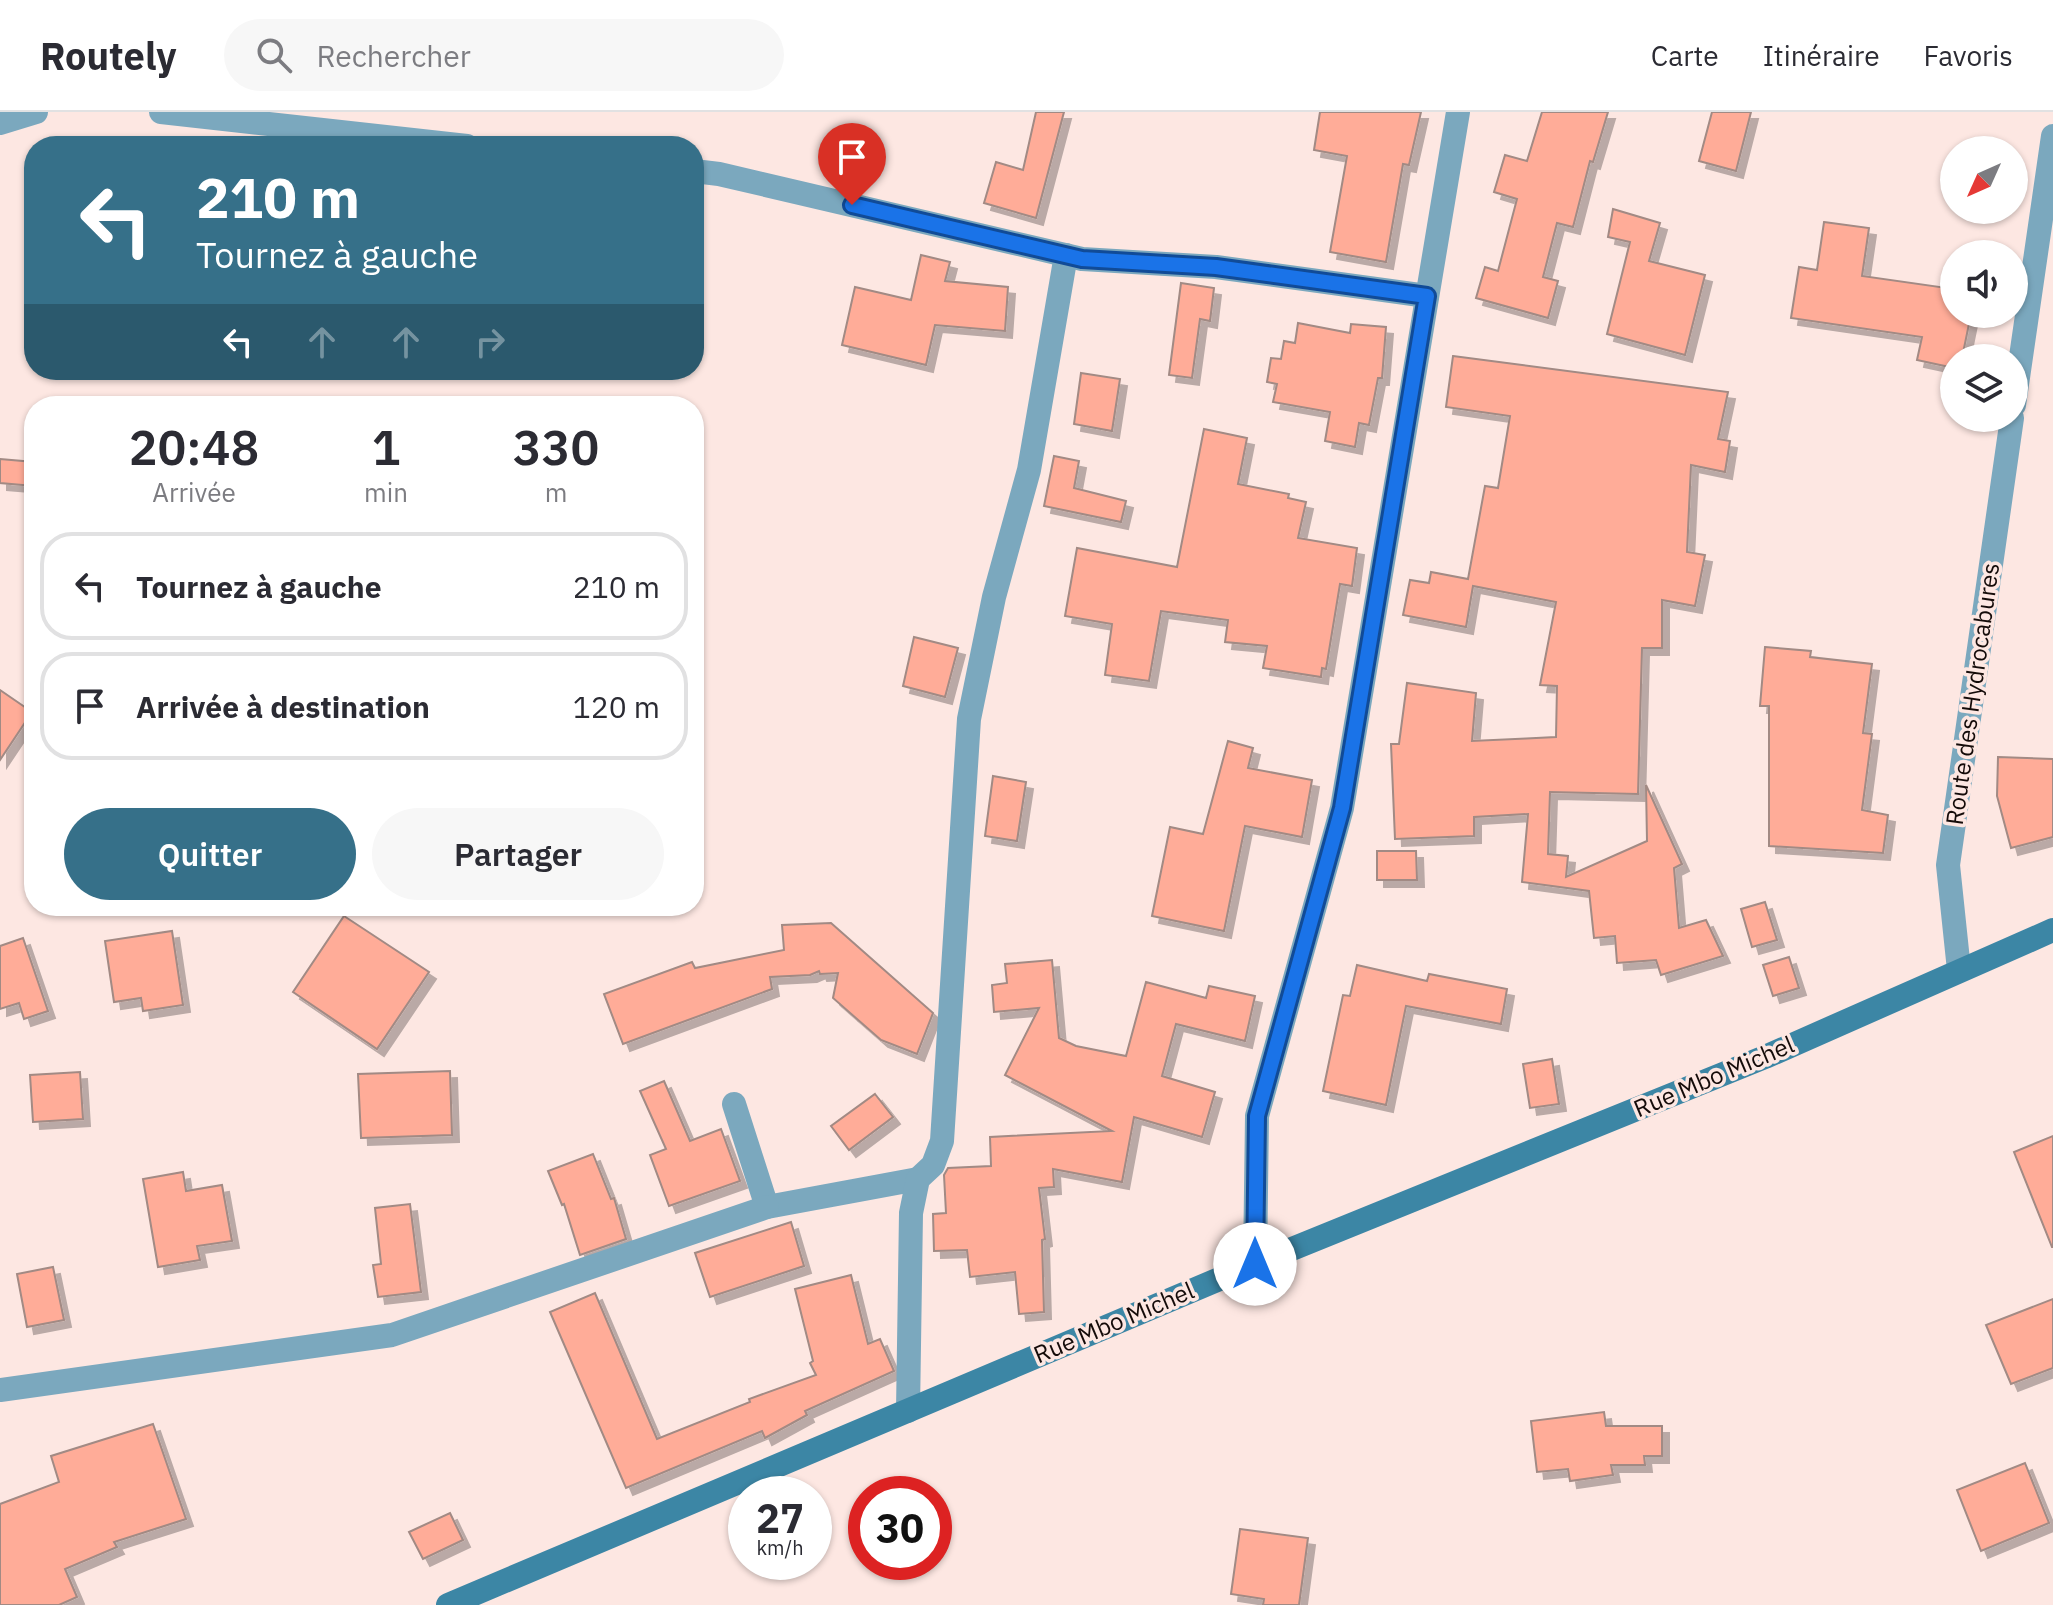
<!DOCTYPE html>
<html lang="fr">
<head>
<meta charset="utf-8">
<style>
	body { margin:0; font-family:"IBM Plex Sans",sans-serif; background:#f7f7f7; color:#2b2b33; height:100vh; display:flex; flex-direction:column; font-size:30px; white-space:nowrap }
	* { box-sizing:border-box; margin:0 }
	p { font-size:26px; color:#7c7c81 }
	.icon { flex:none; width:44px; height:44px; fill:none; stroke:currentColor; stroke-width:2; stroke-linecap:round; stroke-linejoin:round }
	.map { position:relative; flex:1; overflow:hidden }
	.sheet { position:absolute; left:24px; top:284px; width:680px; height:520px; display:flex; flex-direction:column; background:#fff; border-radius:32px; box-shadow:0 2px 6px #0004 }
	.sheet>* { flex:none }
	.top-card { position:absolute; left:24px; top:24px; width:680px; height:244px; border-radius:32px; box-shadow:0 2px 6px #0004; background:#367089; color:#fff; overflow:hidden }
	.needle { width:52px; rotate:225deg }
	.controls { position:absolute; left:1940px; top:24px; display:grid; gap:16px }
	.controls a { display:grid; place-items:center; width:88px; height:88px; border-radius:50%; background:#fff; box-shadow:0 2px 6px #0004; font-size:40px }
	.speed { position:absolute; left:728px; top:1364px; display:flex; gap:16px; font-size:40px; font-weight:700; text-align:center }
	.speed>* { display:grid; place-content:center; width:104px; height:104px; border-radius:50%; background:#fff; box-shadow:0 2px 6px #0004; line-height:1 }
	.speed small { font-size:20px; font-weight:400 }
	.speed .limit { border:12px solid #d22; background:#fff; color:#111 }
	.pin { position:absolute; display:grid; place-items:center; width:68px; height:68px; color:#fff; margin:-82px -34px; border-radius:50% 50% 50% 0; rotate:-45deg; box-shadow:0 0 8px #0007 }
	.pin .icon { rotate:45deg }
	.me { position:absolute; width:88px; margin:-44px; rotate:0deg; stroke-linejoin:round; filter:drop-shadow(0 0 6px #0008) }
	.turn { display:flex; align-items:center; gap:28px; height:168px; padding:0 40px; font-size:36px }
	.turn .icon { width:104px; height:104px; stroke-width:2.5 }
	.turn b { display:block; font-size:56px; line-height:68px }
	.lanes { display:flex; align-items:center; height:76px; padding:0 40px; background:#0003; justify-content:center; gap:40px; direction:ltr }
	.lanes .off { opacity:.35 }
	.eta { display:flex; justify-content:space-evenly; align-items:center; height:136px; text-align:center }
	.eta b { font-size:48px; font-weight:600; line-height:56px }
	.primary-button { display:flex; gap:16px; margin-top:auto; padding:16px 40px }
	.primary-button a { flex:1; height:92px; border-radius:48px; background:#367089; color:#fff; font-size:32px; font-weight:600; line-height:92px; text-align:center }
	.primary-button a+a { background:#f7f7f7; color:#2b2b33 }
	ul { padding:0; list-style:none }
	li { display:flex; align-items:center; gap:24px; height:108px; margin:0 16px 12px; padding:0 24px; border:4px solid #e1e1e2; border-radius:32px }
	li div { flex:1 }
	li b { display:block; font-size:30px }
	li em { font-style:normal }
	header { display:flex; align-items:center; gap:48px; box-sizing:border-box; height:112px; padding:0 40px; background:#fff; border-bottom:2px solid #e1e1e2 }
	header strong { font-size:38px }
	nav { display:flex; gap:44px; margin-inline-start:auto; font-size:28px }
	.search { width:560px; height:72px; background:#f7f7f7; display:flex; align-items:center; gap:20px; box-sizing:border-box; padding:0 28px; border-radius:44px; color:#7c7c81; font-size:30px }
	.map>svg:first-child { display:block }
	.building { fill:#ffac98; stroke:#a28a84; stroke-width:2; filter:url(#shadow) }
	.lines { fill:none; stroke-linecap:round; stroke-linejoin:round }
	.street { stroke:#7ba8be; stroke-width:24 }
	.secondary { stroke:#3c86a5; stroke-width:24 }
	.route-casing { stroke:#114b97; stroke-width:20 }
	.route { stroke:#1a73e8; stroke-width:14 }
	.labels { text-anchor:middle; stroke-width:7; stroke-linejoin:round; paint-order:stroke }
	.street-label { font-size:24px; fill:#140b09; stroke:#fde7e2 }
</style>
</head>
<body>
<header>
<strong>Routely</strong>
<div class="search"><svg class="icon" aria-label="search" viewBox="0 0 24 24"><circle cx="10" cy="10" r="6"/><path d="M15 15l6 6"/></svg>Rechercher</div>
<nav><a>Carte</a><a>Itinéraire</a><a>Favoris</a></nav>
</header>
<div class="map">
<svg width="2053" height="1493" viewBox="0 0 2053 1493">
	<defs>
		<filter id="shadow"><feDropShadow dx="7" dy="7" stdDeviation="0" flood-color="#0004"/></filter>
	</defs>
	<rect width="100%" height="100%" fill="#fde7e2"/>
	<!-- building -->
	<g class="building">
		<path d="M 1036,0 L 1064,0 L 1036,106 L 984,91 L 996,50 L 1023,58 Z"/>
		<path d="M 1320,0 L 1421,0 L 1409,53 L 1403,52 L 1386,150 L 1330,140 L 1347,44 L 1314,38 Z"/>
		<path d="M 1542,0 L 1608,0 L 1593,50 L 1590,49 L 1573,115 L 1557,111 L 1543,165 L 1558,169 L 1548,206 L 1476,186 L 1485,155 L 1498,159 L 1517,87 L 1494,80 L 1505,43 L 1527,49 Z"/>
		<path d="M 1712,0 L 1751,0 L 1736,59 L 1699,49 Z"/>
		<path d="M 1613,97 L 1660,111 L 1649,149 L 1705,163 L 1685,243 L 1607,222 L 1630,130 L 1608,125 Z"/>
		<path d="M 1824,110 L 1869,116 L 1862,164 L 1954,177 L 1954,202 L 1971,202 L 1962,246 L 1954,246 L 1954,256 L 1917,248 L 1922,225 L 1791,206 L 1799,155 L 1817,158 Z"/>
		<path d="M 921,143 L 950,150 L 945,169 L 1008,175 L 1005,219 L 935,213 L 926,253 L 842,233 L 855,175 L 911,188 Z"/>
		<path d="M 1181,171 L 1214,176 L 1210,209 L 1200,207 L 1192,266 L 1169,263 Z"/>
		<path d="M 1298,211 L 1350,221 L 1351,212 L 1386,215 L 1382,266 L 1378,266 L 1369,313 L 1359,311 L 1355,335 L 1325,329 L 1330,300 L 1273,290 L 1277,272 L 1267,270 L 1271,246 L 1281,247 L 1284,229 L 1295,231 Z"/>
		<path d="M 1453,244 L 1728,280 L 1718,327 L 1730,329 L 1725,360 L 1691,353 L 1687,440 L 1705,443 L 1695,494 L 1662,488 L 1662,536 L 1642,536 L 1638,682 L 1550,680 L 1548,742 L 1568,744 L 1566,765 L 1647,729 L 1646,673 L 1682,752 L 1674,756 L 1679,816 L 1706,808 L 1723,844 L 1661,863 L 1656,848 L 1617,851 L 1615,824 L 1594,826 L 1589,779 L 1522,770 L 1528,702 L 1474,705 L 1474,724 L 1395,727 L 1391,632 L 1399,632 L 1407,571 L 1476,581 L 1472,629 L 1556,625 L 1557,574 L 1540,573 L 1556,490 L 1473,474 L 1466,515 L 1403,503 L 1410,468 L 1429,471 L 1431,460 L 1468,467 L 1485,374 L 1498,376 L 1510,304 L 1446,295 Z"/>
		<path d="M 1081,261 L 1120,267 L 1112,319 L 1074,312 Z"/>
		<path d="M 1204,317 L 1247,326 L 1238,372 L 1289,382 L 1288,386 L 1306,390 L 1298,426 L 1357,436 L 1352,474 L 1340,472 L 1326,557 L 1322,556 L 1321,565 L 1263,556 L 1267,534 L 1225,530 L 1228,508 L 1161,499 L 1149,569 L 1105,563 L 1112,512 L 1065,504 L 1077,436 L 1177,455 Z"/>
		<path d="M 1054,344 L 1079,349 L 1074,376 L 1126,389 L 1121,410 L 1044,394 Z"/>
		<path d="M 0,347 L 34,350 L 34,374 L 0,371 Z"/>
		<path d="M 914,525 L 958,536 L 945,585 L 903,574 Z"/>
		<path d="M 1765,535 L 1811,539 L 1810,545 L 1872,552 L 1863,621 L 1872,622 L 1862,698 L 1888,703 L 1883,741 L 1769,734 L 1769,594 L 1760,594 Z"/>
		<path d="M 0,578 L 32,600 L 0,648 Z"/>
		<path d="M 1228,629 L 1253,636 L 1248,656 L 1312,668 L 1302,725 L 1245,714 L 1224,819 L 1152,804 L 1170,715 L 1203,722 Z"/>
		<path d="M 1998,645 L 2053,647 L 2053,725 L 2011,736 L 1997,684 Z"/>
		<path d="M 993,664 L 1026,670 L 1017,729 L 985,724 Z"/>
		<path d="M 1377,739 L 1416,739 L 1417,768 L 1377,768 Z"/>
		<path d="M 1765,790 L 1777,828 L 1752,835 L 1741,797 Z"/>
		<path d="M 344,804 L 429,860 L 377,937 L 293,880 Z"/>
		<path d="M 831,811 L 933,901 L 917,942 L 881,928 L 833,886 L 838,861 L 820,862 L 819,859 L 810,863 L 770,865 L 772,877 L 623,932 L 604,882 L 692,850 L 695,856 L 784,838 L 782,813 Z"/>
		<path d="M 172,819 L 183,893 L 143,899 L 141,886 L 114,890 L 105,829 Z"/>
		<path d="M 23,826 L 48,899 L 24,907 L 19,891 L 0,897 L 0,834 Z"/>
		<path d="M 1789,845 L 1799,876 L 1773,884 L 1763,853 Z"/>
		<path d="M 1052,848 L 1059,926 L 1076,934 L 1126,944 L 1146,870 L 1206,886 L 1209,874 L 1255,884 L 1245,929 L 1176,912 L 1162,964 L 1215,980 L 1202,1025 L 1134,1005 L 1122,1070 L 1053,1057 L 1054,1075 L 1039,1076 L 1045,1127 L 1042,1128 L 1044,1200 L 1019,1202 L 1015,1160 L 970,1165 L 967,1138 L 934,1139 L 933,1102 L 946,1101 L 944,1063 L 948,1056 L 991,1054 L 990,1025 L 1112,1019 L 1005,963 L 1039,896 L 994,900 L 992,873 L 1007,871 L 1005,852 Z"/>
		<path d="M 1357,853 L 1427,869 L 1429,862 L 1507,877 L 1501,912 L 1406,894 L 1386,993 L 1323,979 L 1343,883 L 1350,884 Z"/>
		<path d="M 1552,947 L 1559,992 L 1530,996 L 1523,952 Z"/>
		<path d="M 450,959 L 452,1023 L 361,1026 L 358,962 Z"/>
		<path d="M 80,960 L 83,1007 L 33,1010 L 30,963 Z"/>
		<path d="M 664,969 L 690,1029 L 721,1017 L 740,1069 L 669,1094 L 650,1043 L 666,1037 L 640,979 Z"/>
		<path d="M 875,982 L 893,1005 L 849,1038 L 831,1014 Z"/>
		<path d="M 2053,1024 L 2053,1135 L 2052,1135 L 2014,1040 Z"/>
		<path d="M 593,1042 L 611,1087 L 614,1086 L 626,1127 L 580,1143 L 564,1092 L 562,1093 L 548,1059 Z"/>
		<path d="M 183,1060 L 186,1079 L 222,1073 L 232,1129 L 197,1134 L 200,1148 L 158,1155 L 143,1067 Z"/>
		<path d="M 410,1092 L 421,1180 L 378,1185 L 373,1153 L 381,1152 L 375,1096 Z"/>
		<path d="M 791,1110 L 804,1154 L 710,1185 L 695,1141 Z"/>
		<path d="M 53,1155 L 64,1208 L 27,1215 L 17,1162 Z"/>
		<path d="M 851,1163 L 868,1232 L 880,1227 L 894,1259 L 805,1299 L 807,1303 L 765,1326 L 762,1319 L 626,1376 L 550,1200 L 595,1181 L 657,1327 L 750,1290 L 749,1287 L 816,1263 L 810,1251 L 813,1249 L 795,1177 Z"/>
		<path d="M 2053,1187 L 2053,1256 L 2011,1272 L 1986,1213 Z"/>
		<path d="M 1604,1300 L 1606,1314 L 1662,1314 L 1662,1344 L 1644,1344 L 1645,1353 L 1611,1353 L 1613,1363 L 1570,1369 L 1568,1357 L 1537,1360 L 1531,1309 Z"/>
		<path d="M 153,1312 L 186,1407 L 114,1430 L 117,1435 L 65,1457 L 77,1485 L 59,1493 L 0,1493 L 0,1392 L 59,1370 L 51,1344 Z"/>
		<path d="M 2025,1351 L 2049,1411 L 1981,1439 L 1957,1378 Z"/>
		<path d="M 450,1401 L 463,1428 L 423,1447 L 409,1420 Z"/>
		<path d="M 1240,1417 L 1308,1426 L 1299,1493 L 1263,1493 L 1264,1487 L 1231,1482 Z"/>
	</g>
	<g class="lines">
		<!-- street -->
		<g class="street">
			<path d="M 161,0 L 467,34"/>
			<path d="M 0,11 L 36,0"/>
			<path d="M 694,59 L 719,62 L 1082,147 L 1216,155 L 1427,184"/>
			<path d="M 2014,293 L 2053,24"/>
			<path d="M 1959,858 L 1948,753 L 2012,306"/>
			<path d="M 734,992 L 767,1095 L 918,1067"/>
			<path d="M 1255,1152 L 1257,1004 L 1342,696 L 1458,0"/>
			<path d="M 0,1278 L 392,1223 L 767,1095"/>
			<path d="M 908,1299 L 911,1101 L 918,1067 L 933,1053 L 942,1029 L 969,607 L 994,485 L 1029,358 L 1066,143"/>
		</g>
		<!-- secondary -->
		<path class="secondary" d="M 448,1493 L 1255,1152 L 1765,945 L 2053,818"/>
	</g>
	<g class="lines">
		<!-- route casing -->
		<g class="route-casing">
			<path id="route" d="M 852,93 L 1082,147 L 1216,155 L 1427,184 L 1342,696 L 1257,1004 L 1255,1152"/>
		</g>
		<!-- route -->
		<use href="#route" class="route"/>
	</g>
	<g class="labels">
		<!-- street labels -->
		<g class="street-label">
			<text transform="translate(1973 582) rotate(-82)" y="8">Route des Hydrocabures</text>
			<text transform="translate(1714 965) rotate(-23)" y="8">Rue Mbo Michel</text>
			<text transform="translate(1114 1211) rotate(-23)" y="8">Rue Mbo Michel</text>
		</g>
	</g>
</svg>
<div class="controls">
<a><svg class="needle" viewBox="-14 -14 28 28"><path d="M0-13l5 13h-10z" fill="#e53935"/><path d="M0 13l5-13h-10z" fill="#7c7c81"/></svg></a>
<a><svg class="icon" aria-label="sound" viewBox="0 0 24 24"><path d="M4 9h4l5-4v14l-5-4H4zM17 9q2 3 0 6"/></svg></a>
<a><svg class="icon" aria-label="layers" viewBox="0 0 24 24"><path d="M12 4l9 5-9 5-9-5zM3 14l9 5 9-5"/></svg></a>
</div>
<div class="speed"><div>27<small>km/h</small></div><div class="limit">30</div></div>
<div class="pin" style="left:852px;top:93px;background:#d93025"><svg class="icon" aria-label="arrive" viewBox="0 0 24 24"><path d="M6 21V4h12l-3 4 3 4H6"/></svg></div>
<svg class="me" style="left:1255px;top:1152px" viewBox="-20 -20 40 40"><circle r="19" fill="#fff"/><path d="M0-13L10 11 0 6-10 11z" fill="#1a73e8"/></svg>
<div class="top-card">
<div class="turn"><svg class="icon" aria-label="left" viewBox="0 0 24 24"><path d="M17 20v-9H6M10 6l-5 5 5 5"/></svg><div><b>210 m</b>Tournez à gauche</div></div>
<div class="lanes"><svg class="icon" aria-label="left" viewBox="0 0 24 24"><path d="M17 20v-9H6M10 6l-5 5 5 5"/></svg><svg class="icon off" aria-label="ahead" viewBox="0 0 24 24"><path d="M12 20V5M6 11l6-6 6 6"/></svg><svg class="icon off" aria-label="ahead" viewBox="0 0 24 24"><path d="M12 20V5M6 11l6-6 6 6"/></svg><svg class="icon off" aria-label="right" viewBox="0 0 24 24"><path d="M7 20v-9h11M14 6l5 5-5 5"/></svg></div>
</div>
<section class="sheet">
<div class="eta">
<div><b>20:48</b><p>Arrivée</p></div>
<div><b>1</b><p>min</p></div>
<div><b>330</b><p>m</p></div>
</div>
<ul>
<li><svg class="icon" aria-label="left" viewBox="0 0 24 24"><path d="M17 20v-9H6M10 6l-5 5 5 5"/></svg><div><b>Tournez à gauche</b></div><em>210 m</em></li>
<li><svg class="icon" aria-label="arrive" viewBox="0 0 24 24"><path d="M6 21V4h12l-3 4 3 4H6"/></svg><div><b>Arrivée à destination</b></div><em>120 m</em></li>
</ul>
<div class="primary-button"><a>Quitter</a><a>Partager</a></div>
</section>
</div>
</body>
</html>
